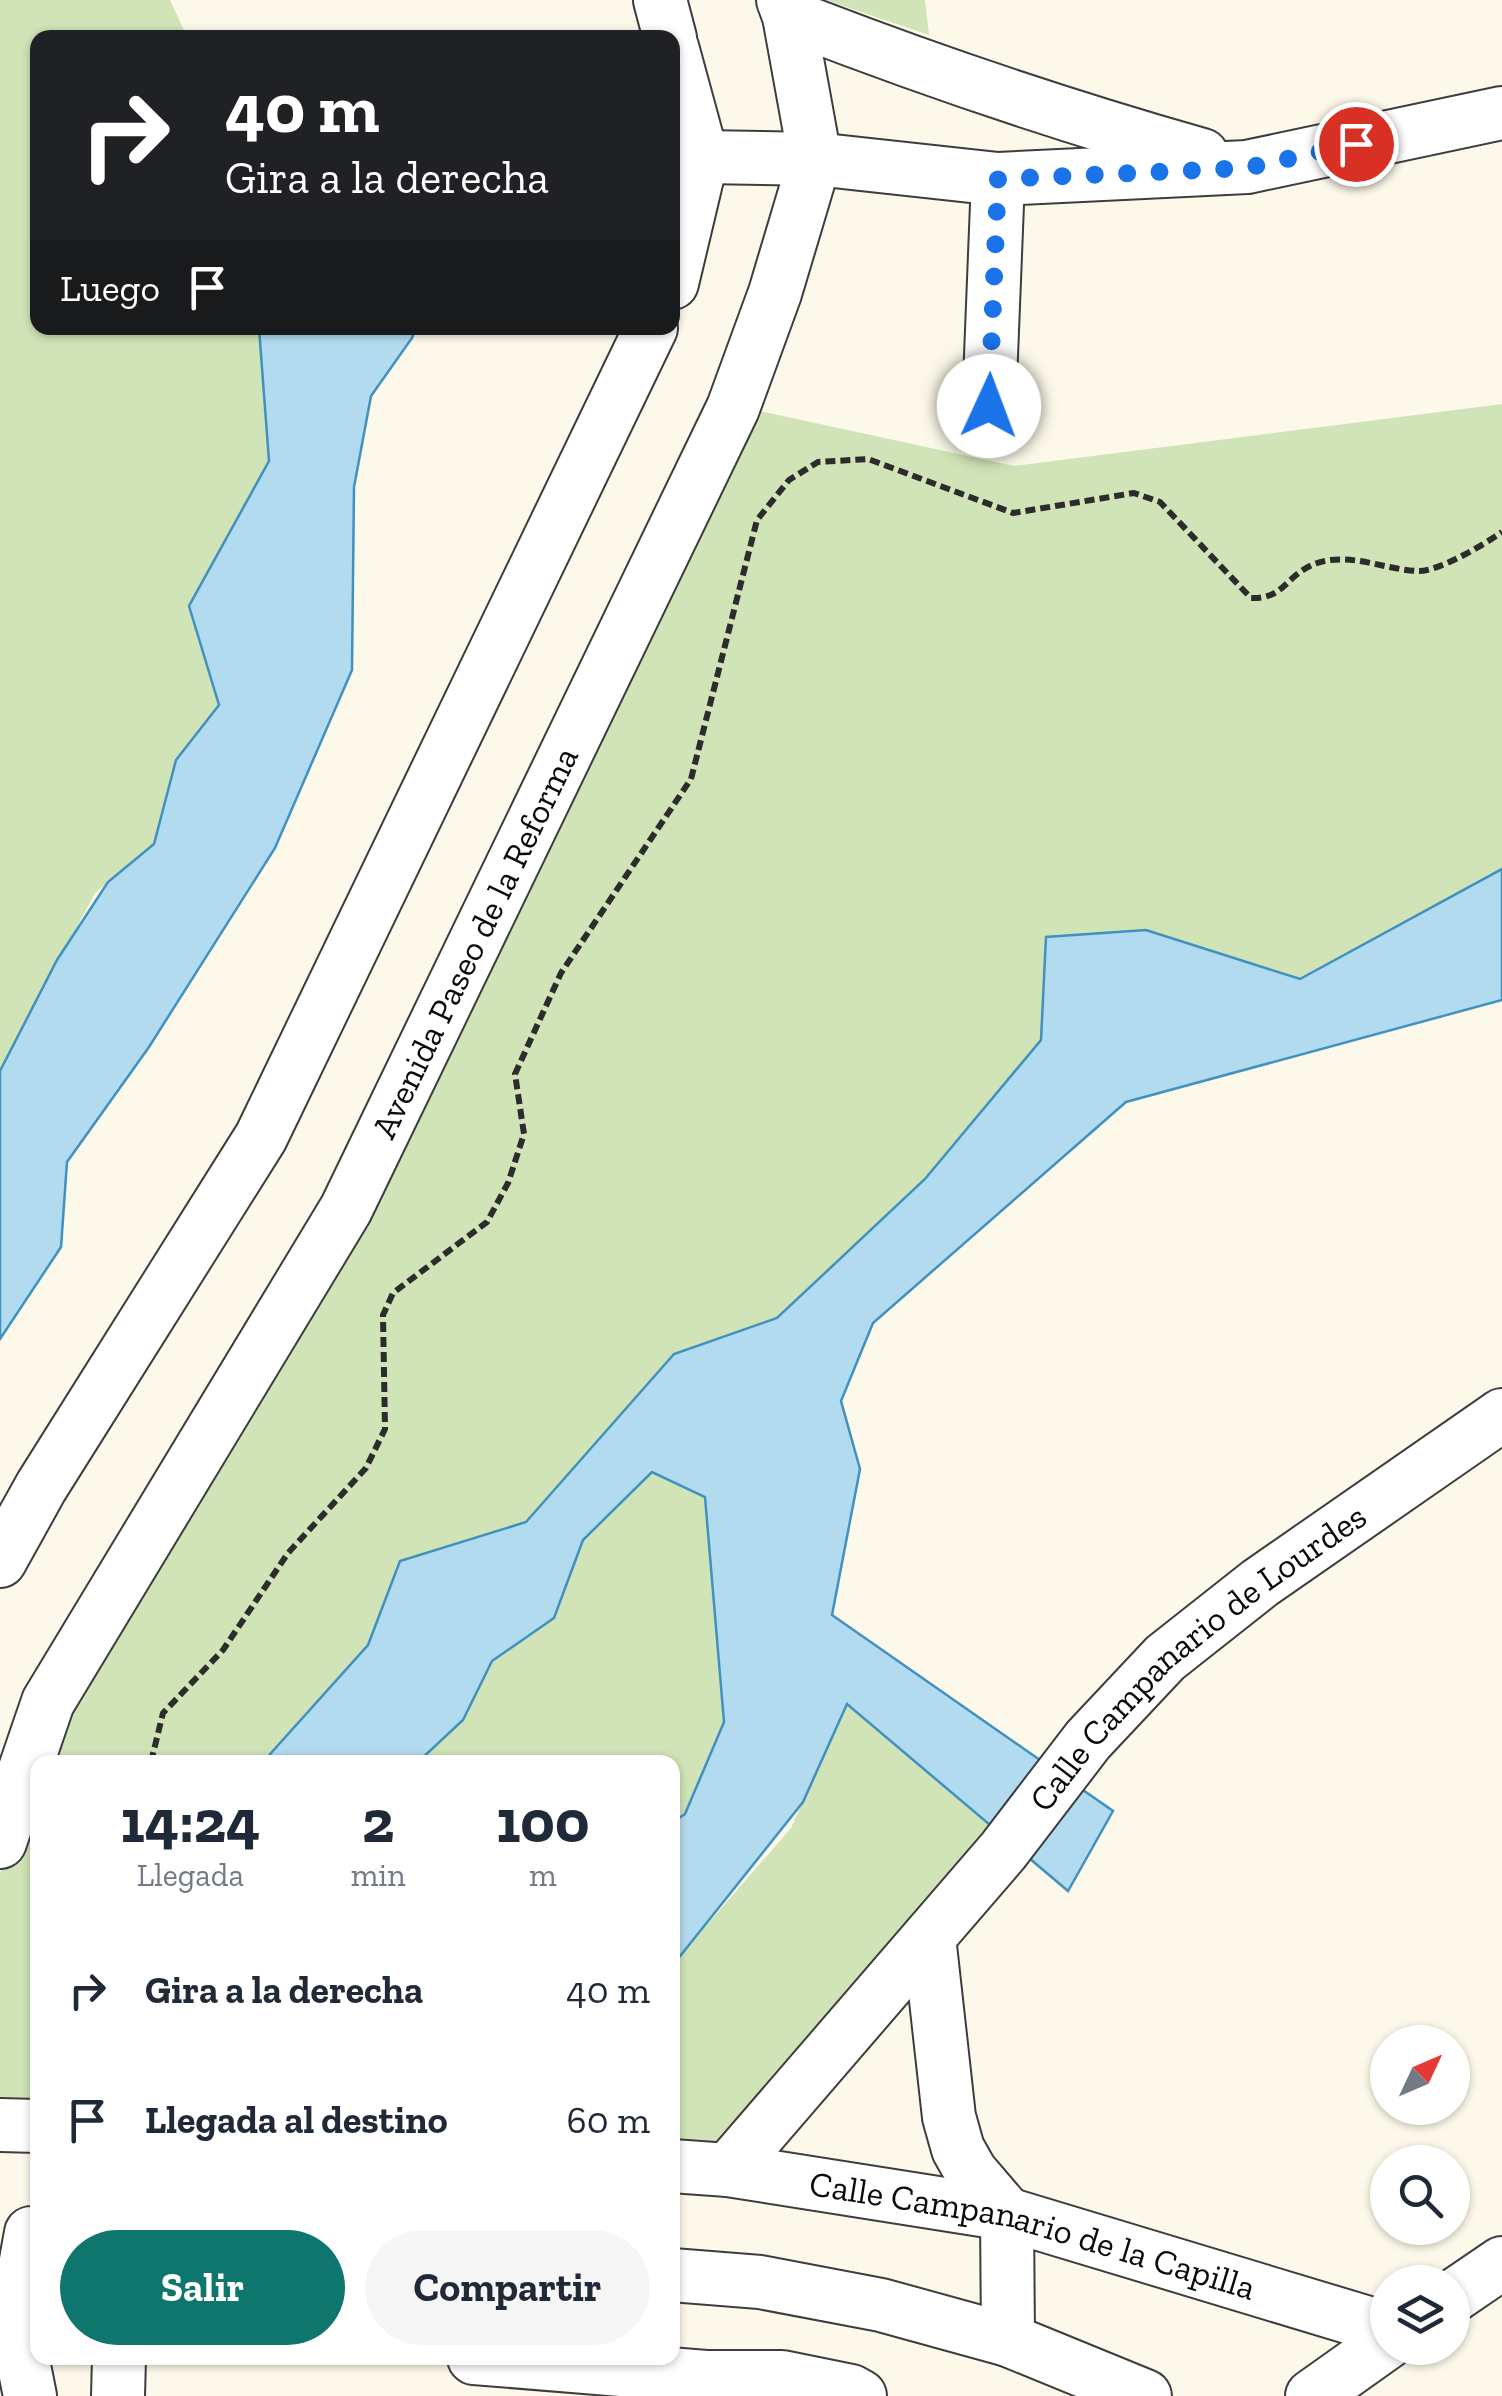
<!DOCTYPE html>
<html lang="es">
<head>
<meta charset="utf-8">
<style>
	body { margin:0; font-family:"Zilla Slab",serif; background:#f6f6f7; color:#1f2937; height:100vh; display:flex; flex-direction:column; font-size:38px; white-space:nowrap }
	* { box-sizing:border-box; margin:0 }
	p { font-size:32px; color:#747a83 }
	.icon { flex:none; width:55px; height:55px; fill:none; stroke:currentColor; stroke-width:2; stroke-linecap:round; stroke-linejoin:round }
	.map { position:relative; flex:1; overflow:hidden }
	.panel { position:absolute; left:30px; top:1755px; width:650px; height:610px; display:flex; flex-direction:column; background:#fff; border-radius:20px; box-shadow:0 2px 8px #0004 }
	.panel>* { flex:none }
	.banner { position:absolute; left:30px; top:30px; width:650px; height:305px; border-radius:20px; box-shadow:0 2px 8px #0004; background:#202124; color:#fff; overflow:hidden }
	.needle { width:65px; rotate:46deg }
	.controls { position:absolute; left:1370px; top:2025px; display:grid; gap:20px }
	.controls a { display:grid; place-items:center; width:100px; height:100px; border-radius:50%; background:#fff; box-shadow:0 2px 8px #0004; font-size:50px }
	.pin { position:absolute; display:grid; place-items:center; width:85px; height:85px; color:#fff; margin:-42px; border:5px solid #fff; border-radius:50%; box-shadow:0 2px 10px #0007 }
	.me { position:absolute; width:110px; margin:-55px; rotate:2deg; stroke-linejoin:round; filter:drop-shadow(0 0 8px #0008) }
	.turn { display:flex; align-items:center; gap:35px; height:210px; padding:0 30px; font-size:45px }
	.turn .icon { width:130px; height:130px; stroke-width:2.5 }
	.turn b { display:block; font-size:70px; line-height:85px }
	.then { display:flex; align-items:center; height:95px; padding:0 30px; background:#0003; gap:20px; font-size:38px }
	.eta { display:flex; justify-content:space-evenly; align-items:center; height:170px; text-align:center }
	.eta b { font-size:60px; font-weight:800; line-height:70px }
	.button { display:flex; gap:20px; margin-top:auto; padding:20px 30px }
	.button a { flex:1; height:115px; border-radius:60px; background:#0f766e; color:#fff; font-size:40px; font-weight:800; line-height:115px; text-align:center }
	.button a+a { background:#f6f6f7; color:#1f2937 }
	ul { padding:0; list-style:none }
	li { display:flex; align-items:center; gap:30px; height:130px; padding:0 30px }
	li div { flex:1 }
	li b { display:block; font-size:38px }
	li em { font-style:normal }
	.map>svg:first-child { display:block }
	.green { fill:#d0e4b7 }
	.water { fill:#b3dbf0; stroke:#4191c0; stroke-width:2.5 }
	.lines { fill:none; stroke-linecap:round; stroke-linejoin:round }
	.minor-casing { stroke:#3d3d3d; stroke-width:56 }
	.path { stroke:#2c2c2c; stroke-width:6; stroke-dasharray:10 5; stroke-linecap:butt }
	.minor { stroke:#fff; stroke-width:52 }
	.route { stroke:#1a73e8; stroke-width:18; stroke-dasharray:0 32.4 }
	.labels { text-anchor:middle; stroke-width:10; stroke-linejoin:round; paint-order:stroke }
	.street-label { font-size:35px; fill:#0a0a0a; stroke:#fff }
</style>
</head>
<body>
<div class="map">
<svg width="1502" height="2396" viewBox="0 0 1502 2396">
	<rect width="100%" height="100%" fill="#fdf9ea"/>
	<!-- green -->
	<g class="green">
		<path d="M 0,0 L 170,0 L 187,37 L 38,38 L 38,328 L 259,328 L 269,461 L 189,606 L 219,705 L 176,760 L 154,844 L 95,893 L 0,1071 Z"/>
		<path d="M 826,0 L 925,0 L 929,35 Z"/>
		<path d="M 1502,404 L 1502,869 L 1300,979 L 1146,930 L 1041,1040 L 925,1179 L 777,1318 L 674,1354 L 526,1522 L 400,1561 L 368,1645 L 263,1762 L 38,1762 L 37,2119 L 0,2117 L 0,1873 L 60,1693 L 741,407 L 1014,466 Z"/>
		<path d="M 651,1472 L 705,1496 L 724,1722 L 685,1814 L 673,1822 L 672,1762 L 418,1762 L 463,1720 L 492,1661 L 554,1618 L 583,1540 Z"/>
		<path d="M 847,1704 L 1009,1841 L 730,2163 L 673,2159 L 672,1965 L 791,1828 Z"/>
	</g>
	<!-- water -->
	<g class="water">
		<path d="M 259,328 L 416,328 L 412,338 L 371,396 L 354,487 L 352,670 L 275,848 L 149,1047 L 67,1162 L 61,1247 L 0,1339 L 0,1071 L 57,960 L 108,882 L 154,844 L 176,760 L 219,705 L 189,606 L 269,461 Z"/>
		<path d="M 1502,869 L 1502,1000 L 1126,1102 L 873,1323 L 841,1401 L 860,1469 L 832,1615 L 1113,1811 L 1068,1891 L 847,1704 L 803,1802 L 673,1965 L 673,1822 L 685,1814 L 724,1722 L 705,1497 L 652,1472 L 583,1540 L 554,1618 L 492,1661 L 463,1720 L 418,1762 L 263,1762 L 368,1645 L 400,1561 L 526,1522 L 674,1354 L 777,1318 L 925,1179 L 1041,1040 L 1046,937 L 1146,930 L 1300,979 Z"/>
	</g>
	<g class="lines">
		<!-- minor casing -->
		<g class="minor-casing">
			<g id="minor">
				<path d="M 660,0 L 670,38"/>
				<path d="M 789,16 C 925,69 1061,115 1202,155"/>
				<path d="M 672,47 L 702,157 L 672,283"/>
				<path d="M 702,157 L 815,159 L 998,179 L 1247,167 L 1502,113"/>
				<path d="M 989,406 L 998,179"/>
				<path d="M 0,1561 L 41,1487 L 261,1137 L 651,328"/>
				<path id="s1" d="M 0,1842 L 48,1702 L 346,1209 L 733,408 L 775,293 L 815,159 L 789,16 L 783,0"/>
				<path d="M 929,1937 L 949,2117 L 958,2149 L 971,2172 L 1007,2214 L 1008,2340"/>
				<path d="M 0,2125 L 38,2126"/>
				<path id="s2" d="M 672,2166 L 728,2170 L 1007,2214 L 1388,2329"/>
				<path id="s3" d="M 728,2170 L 1003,1851 L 1088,1740 L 1165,1658 L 1260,1583 L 1502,1415"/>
				<path d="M 672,2275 L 760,2282 L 881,2305 L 1008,2340 L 1145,2396"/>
				<path d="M 1452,2297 L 1502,2263"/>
				<path d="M 0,2302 L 15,2321 L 30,2396"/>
				<path d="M 15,2321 L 31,2233"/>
				<path d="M 474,2358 L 706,2377 L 782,2377 L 851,2391 L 860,2396"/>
				<path d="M 118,2396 L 119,2358"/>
				<path d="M 1312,2396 L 1388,2342"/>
			</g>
		</g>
		<!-- path -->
		<path class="path" d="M 151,1762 L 163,1713 L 223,1650 L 288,1553 L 366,1468 L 385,1429 L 383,1315 L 393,1293 L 487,1222 L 508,1183 L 524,1134 L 515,1074 L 561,973 L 691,779 L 757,520 L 789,480 L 818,462 L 868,459 L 1013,513 L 1134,493 L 1160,502 L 1251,598 C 1283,599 1285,578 1310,566 C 1344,549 1384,570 1418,571 C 1438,572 1485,544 1502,532"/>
		<!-- minor -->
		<use href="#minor" class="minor"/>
	</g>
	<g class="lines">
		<!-- route -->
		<path class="route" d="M 989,406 L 998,179 L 1246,168 L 1356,144"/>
	</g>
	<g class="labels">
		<!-- street labels -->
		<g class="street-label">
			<text dy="12" stroke="none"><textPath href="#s1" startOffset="1020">Avenida Paseo de la Reforma</textPath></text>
			<text dy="12" stroke="none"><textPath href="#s3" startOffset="698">Calle Campanario de Lourdes</textPath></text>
			<text dy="12" stroke="none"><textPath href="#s2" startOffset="368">Calle Campanario de la Capilla</textPath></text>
		</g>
	</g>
</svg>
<div class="controls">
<a><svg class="needle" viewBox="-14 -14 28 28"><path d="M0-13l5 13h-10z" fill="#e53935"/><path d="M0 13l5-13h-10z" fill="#747a83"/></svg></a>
<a><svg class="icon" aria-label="search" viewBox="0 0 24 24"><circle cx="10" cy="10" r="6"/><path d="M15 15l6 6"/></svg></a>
<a><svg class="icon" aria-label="layers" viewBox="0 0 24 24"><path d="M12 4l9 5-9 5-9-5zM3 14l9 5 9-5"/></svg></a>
</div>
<div class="pin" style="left:1356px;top:144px;background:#d93025"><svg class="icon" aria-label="arrive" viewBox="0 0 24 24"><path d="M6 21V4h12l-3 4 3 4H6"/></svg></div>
<svg class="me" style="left:989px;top:406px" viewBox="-20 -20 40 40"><circle r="19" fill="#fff"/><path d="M0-13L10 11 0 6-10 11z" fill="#1a73e8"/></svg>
<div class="banner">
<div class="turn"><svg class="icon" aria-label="right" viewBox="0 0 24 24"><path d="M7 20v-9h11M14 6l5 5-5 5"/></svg><div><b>40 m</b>Gira a la derecha</div></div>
<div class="then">Luego<svg class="icon" aria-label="arrive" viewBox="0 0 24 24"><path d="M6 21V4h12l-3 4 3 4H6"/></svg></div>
</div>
<section class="panel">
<div class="eta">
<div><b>14:24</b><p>Llegada</p></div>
<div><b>2</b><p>min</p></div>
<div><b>100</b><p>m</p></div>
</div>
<ul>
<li><svg class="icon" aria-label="right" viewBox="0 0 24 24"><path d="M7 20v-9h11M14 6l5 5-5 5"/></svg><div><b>Gira a la derecha</b></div><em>40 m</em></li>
<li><svg class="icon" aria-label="arrive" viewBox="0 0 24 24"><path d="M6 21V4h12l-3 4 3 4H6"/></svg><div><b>Llegada al destino</b></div><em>60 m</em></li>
</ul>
<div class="button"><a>Salir</a><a>Compartir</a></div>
</section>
</div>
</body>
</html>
